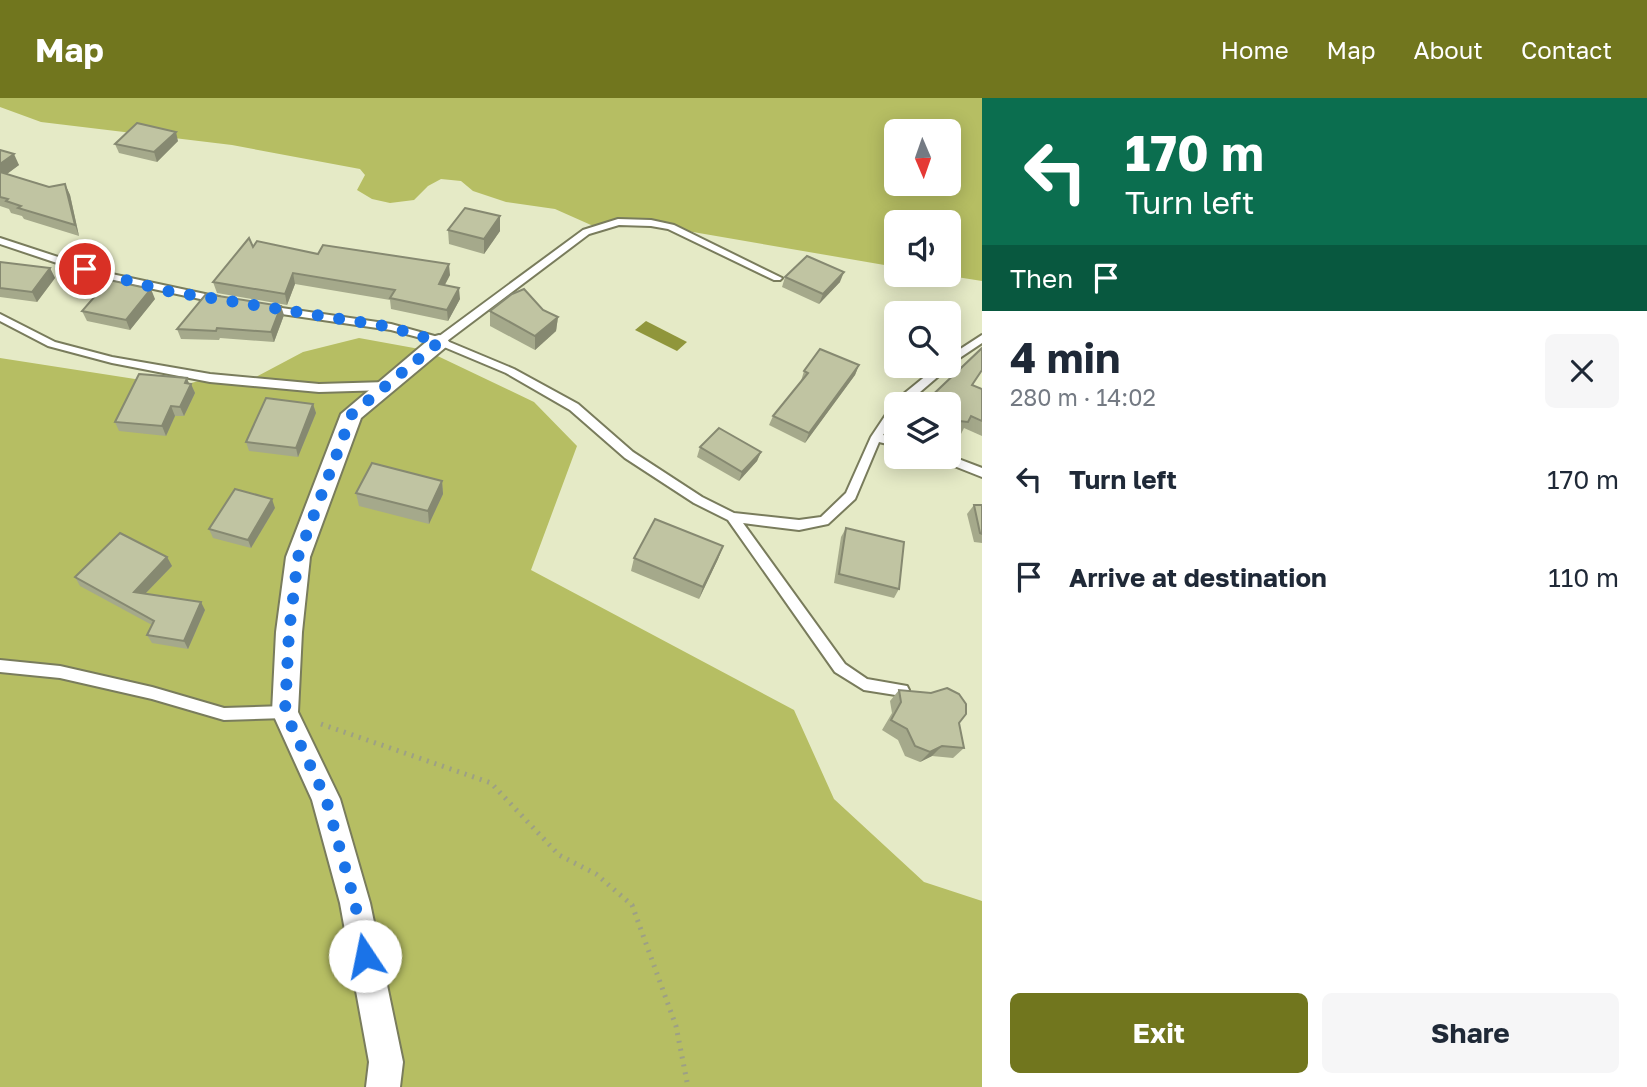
<!DOCTYPE html>
<html lang="en">
<head>
<meta charset="utf-8">
<style>
	body { margin:0; font-family:"Golos Text",sans-serif; background:#f6f6f7; color:#1f2937; height:100vh; display:flex; flex-direction:column; font-size:26px; white-space:nowrap }
	* { box-sizing:border-box; margin:0 }
	p { font-size:23px; color:#747a83 }
	.icon { flex:none; width:38px; height:38px; fill:none; stroke:currentColor; stroke-width:2; stroke-linecap:round; stroke-linejoin:round }
	.map { position:relative; flex:1; overflow:hidden }
	.side { display:flex; flex-direction:column; background:#fff; width:665px }
	.side>* { flex:none }
	.top-card { background:#0b6e4f; color:#fff; overflow:hidden }
	.needle { width:46px; rotate:178deg }
	.controls { position:absolute; left:884px; top:21px; display:grid; gap:14px }
	.controls a { display:grid; place-items:center; width:77px; height:77px; border-radius:10px; background:#fff; box-shadow:0 4px 18px #0003; font-size:35px }
	.pin { position:absolute; display:grid; place-items:center; width:60px; height:60px; color:#fff; margin:-30px; border:4px solid #fff; border-radius:50%; box-shadow:0 2px 7px #0007 }
	.me { position:absolute; width:77px; margin:-38px; rotate:349deg; stroke-linejoin:round; filter:drop-shadow(0 0 5px #0008) }
	.turn { display:flex; align-items:center; gap:24px; height:147px; padding:0 28px; font-size:32px }
	.turn .icon { width:91px; height:91px; stroke-width:2.5 }
	.turn b { display:block; font-size:49px; line-height:60px }
	.then { display:flex; align-items:center; height:66px; padding:0 28px; background:#0003; gap:14px; font-size:26px }
	.round { display:grid; place-items:center; flex:none; width:74px; height:74px; border-radius:10px; background:#f6f6f7 }
	.headline { display:flex; align-items:center; justify-content:space-between; height:119px; padding:0 28px }
	h1 { font-size:42px; font-weight:700; line-height:52px }
	.primary-button { display:flex; gap:14px; margin-top:auto; padding:14px 28px }
	.primary-button a { flex:1; height:80px; border-radius:10px; background:#71761e; color:#fff; font-size:28px; font-weight:700; line-height:80px; text-align:center }
	.primary-button a+a { background:#f6f6f7; color:#1f2937 }
	ul { padding:0; list-style:none }
	li { display:flex; align-items:center; gap:21px; height:98px; padding:0 28px }
	li div { flex:1 }
	li b { display:block; font-size:26px }
	li em { font-style:normal }
	header { display:flex; align-items:center; gap:42px; box-sizing:border-box; height:98px; padding:0 35px; background:#71761e; color:#fff }
	header strong { font-size:33px }
	nav { display:flex; gap:38px; margin-inline-start:auto; font-size:24px }
	main { display:flex; flex:1; min-height:0 }
	.map>svg:first-child { display:block }
	.forest { fill:#b6be63; fill-rule:evenodd }
	.water { fill:#90963b }
	.lines { fill:none; stroke-linecap:round; stroke-linejoin:round }
	.service-casing { stroke:#797c5c; stroke-width:4 }
	.minor-casing { stroke:#797c5c; stroke-width:4 }
	.path { stroke:#9da085; stroke-width:5; stroke-dasharray:2 6; stroke-linecap:butt }
	.service { fill:#fff; fill-rule:evenodd }
	.minor { fill:#fff; fill-rule:evenodd }
	.wall { fill:#a5a98b }
	.shaded-wall { fill:#868971 }
	.building { fill:#c0c4a2; stroke:#868971; stroke-width:2 }
	.route { stroke:#1a73e8; stroke-width:12; stroke-dasharray:0 21.6 }
</style>
</head>
<body>
<header>
<strong>Map</strong>
<nav><a>Home</a><a>Map</a><a>About</a><a>Contact</a></nav>
</header>
<main>
<div class="map">
<svg width="982" height="989" viewBox="0 0 982 989">
	<rect width="100%" height="100%" fill="#e5eac6"/>
	<!-- forest -->
	<g class="forest">
		<path d="M 0,0 L 982,0 L 982,183 L 944,177 L 948,177 L 948,124 L 896,124 L 896,169 L 664,129 L 591,127 L 555,111 L 506,104 L 473,93 L 461,83 L 441,81 L 428,88 L 414,102 L 390,105 L 372,101 L 357,92 L 365,77 L 360,71 L 232,47 L 41,24 L 0,9 ZM 896,33 L 948,33 L 948,86 L 896,86 Z"/>
		<path d="M 359,240 L 425,252 L 534,304 L 577,348 L 531,472 L 794,612 L 834,701 L 924,784 L 982,803 L 982,989 L 0,989 L 0,260 L 180,288 L 210,280 L 250,282 L 303,254 Z"/>
	</g>
	<!-- water -->
	<path class="water" d="M 646,223 L 687,244 L 677,253 L 635,232 Z"/>
	<g class="lines">
		<!-- service casing -->
		<g class="service-casing">
			<g id="service">
				<path d="M 618,121 L 651,122 L 674,127 L 782,180 L 780,182 L 774,182 L 668,131 L 651,128 L 619,127 L 589,136 L 447,243 L 514,271 L 578,306 L 633,354 L 702,399 L 734,415 L 799,422 L 821,419 L 846,395 L 871,339 L 895,303 L 938,268 L 948,268 L 948,259 L 982,237 L 982,245 L 949,267 L 949,268 L 948,270 L 906,306 L 896,306 L 896,318 L 883,337 L 896,340 L 896,348 L 879,344 L 855,401 L 828,426 L 799,432 L 743,425 L 845,566 L 867,581 L 907,588 L 909,592 L 907,596 L 902,598 L 864,592 L 835,574 L 728,422 L 694,405 L 625,360 L 570,312 L 506,275 L 425,241 L 391,232 L 268,214 L 263,211 L 268,208 L 391,226 L 438,239 L 583,132 Z"/>
				<path d="M 0,140 L 107,175 L 219,199 L 224,202 L 219,205 L 102,180 L 0,146 Z"/>
				<path d="M 0,216 L 55,244 L 112,259 L 210,276 L 319,286 L 387,284 L 392,288 L 387,292 L 319,294 L 210,284 L 112,265 L 48,248 L 0,223 Z"/>
				<path d="M 948,357 L 982,370 L 982,379 L 939,362 L 938,359 L 948,359 Z"/>
				<path d="M 0,562 L 60,568 L 152,589 L 224,610 L 285,608 L 290,610 L 292,614 L 290,618 L 285,620 L 224,622 L 152,601 L 60,580 L 0,574 Z"/>
			</g>
		</g>
		<!-- minor casing -->
		<g class="minor-casing">
			<path id="minor" d="M 439,237 L 446,239 L 449,244 L 446,249 L 361,320 L 310,459 L 302,534 L 298,614 L 340,701 L 370,805 L 403,964 L 400,989 L 366,989 L 369,964 L 340,805 L 312,702 L 272,614 L 276,534 L 286,459 L 341,316 L 432,239 Z"/>
		</g>
		<!-- path -->
		<path class="path" d="M 321,626 L 491,685 L 559,757 L 596,776 L 632,807 L 676,928 L 688,989"/>
		<!-- service -->
		<use href="#service" class="service"/>
		<!-- minor -->
		<use href="#minor" class="minor"/>
	</g>
	<!-- wall -->
	<g class="wall">
		<path d="M 178,43 L 157,64 L 119,55 L 115,46 Z"/>
		<path d="M 0,52 L 19,67 L 7,76 L 49,89 L 65,86 L 70,97 L 79,138 L 24,121 L 22,118 L 11,115 L 9,111 L 0,108 Z"/>
		<path d="M 500,118 L 500,133 L 484,156 L 449,146 L 448,132 Z"/>
		<path d="M 253,149 L 450,177 L 445,187 L 460,201 L 448,223 L 391,211 L 390,202 L 295,186 L 287,207 L 217,195 L 213,184 Z"/>
		<path d="M 0,164 L 50,170 L 55,180 L 37,204 L 0,199 Z"/>
		<path d="M 785,179 L 840,184 L 819,206 L 782,189 Z"/>
		<path d="M 155,201 L 130,232 L 87,223 L 82,213 Z"/>
		<path d="M 543,212 L 558,219 L 556,233 L 535,252 L 490,228 L 490,213 Z"/>
		<path d="M 284,217 L 274,244 L 220,240 L 219,242 L 181,241 L 177,231 Z"/>
		<path d="M 859,267 L 855,277 L 805,345 L 769,327 L 773,318 L 801,283 L 804,273 Z"/>
		<path d="M 189,286 L 191,286 L 195,295 L 184,318 L 175,318 L 166,338 L 119,333 L 115,324 Z"/>
		<path d="M 973,287 L 982,291 L 982,338 L 964,330 L 961,336 L 948,333 L 948,306 Z"/>
		<path d="M 313,306 L 316,315 L 298,359 L 249,353 L 246,344 Z"/>
		<path d="M 700,349 L 761,354 L 757,363 L 739,383 L 697,359 Z"/>
		<path d="M 442,383 L 443,396 L 429,426 L 359,408 L 356,395 Z"/>
		<path d="M 974,407 L 982,407 L 982,445 L 974,444 L 967,416 Z"/>
		<path d="M 275,410 L 251,450 L 213,440 L 209,431 Z"/>
		<path d="M 846,430 L 899,491 L 894,500 L 834,485 L 841,439 Z"/>
		<path d="M 723,448 L 718,461 L 699,501 L 631,473 L 634,460 Z"/>
		<path d="M 167,459 L 172,468 L 146,495 L 205,512 L 188,551 L 152,545 L 147,537 L 152,527 L 80,488 L 75,479 Z"/>
		<path d="M 899,592 L 959,625 L 964,650 L 953,660 L 932,658 L 920,664 L 905,658 L 898,642 L 882,632 L 892,615 L 890,603 Z"/>
	</g>
	<!-- shaded-wall -->
	<g class="shaded-wall">
		<path d="M 176,34 L 178,43 L 157,64 L 154,54 Z"/>
		<path d="M 14,56 L 19,67 L 0,81 L 0,66 Z"/>
		<path d="M 65,86 L 70,97 L 79,138 L 75,127 Z"/>
		<path d="M 500,118 L 500,133 L 484,156 L 484,141 Z"/>
		<path d="M 449,166 L 450,177 L 439,197 L 439,186 Z"/>
		<path d="M 50,170 L 55,180 L 37,204 L 32,194 Z"/>
		<path d="M 844,174 L 840,184 L 819,206 L 823,196 Z"/>
		<path d="M 293,175 L 295,186 L 287,207 L 285,196 Z"/>
		<path d="M 459,190 L 460,201 L 448,223 L 447,212 Z"/>
		<path d="M 151,191 L 155,201 L 130,232 L 126,222 Z"/>
		<path d="M 281,208 L 284,217 L 274,244 L 271,234 Z"/>
		<path d="M 558,219 L 556,233 L 535,252 L 535,238 Z"/>
		<path d="M 859,267 L 855,277 L 805,345 L 809,335 Z"/>
		<path d="M 187,280 L 190,288 L 191,286 L 195,295 L 184,318 L 180,309 L 185,285 Z"/>
		<path d="M 313,306 L 316,315 L 298,359 L 296,350 Z"/>
		<path d="M 171,308 L 175,318 L 166,338 L 162,328 Z"/>
		<path d="M 761,354 L 757,363 L 739,383 L 742,374 Z"/>
		<path d="M 442,383 L 443,396 L 429,426 L 428,413 Z"/>
		<path d="M 272,401 L 275,410 L 251,450 L 248,442 Z"/>
		<path d="M 723,448 L 718,461 L 699,501 L 703,489 Z"/>
		<path d="M 167,459 L 172,468 L 139,502 L 134,494 Z"/>
		<path d="M 201,504 L 205,512 L 188,551 L 184,543 Z"/>
		<path d="M 942,648 L 932,658 L 920,664 L 930,654 Z"/>
	</g>
	<!-- building -->
	<g class="building">
		<path d="M 137,25 L 176,34 L 154,54 L 115,46 Z"/>
		<path d="M 0,52 L 14,56 L 0,66 Z"/>
		<path d="M 0,74 L 49,89 L 65,86 L 75,127 L 18,110 L 21,108 L 6,103 L 8,101 L 0,99 Z"/>
		<path d="M 465,110 L 500,118 L 484,141 L 448,132 Z"/>
		<path d="M 249,140 L 253,149 L 257,143 L 318,156 L 323,147 L 449,166 L 439,186 L 459,190 L 447,212 L 390,200 L 395,192 L 293,175 L 285,196 L 213,184 Z"/>
		<path d="M 807,158 L 844,174 L 823,196 L 785,179 Z"/>
		<path d="M 0,164 L 50,170 L 32,194 L 0,190 Z"/>
		<path d="M 109,182 L 151,191 L 126,222 L 82,213 Z"/>
		<path d="M 524,191 L 543,212 L 558,219 L 535,238 L 490,213 L 512,196 Z"/>
		<path d="M 206,196 L 281,208 L 271,234 L 217,230 L 216,233 L 177,231 Z"/>
		<path d="M 982,250 L 982,272 L 972,287 L 982,291 L 982,323 L 971,318 L 968,324 L 959,323 L 948,318 L 948,306 L 923,306 Z"/>
		<path d="M 820,251 L 859,267 L 809,335 L 773,318 L 808,275 L 804,273 Z"/>
		<path d="M 139,276 L 187,280 L 185,285 L 191,286 L 180,309 L 171,308 L 162,328 L 115,324 Z"/>
		<path d="M 266,300 L 313,306 L 296,350 L 246,344 Z"/>
		<path d="M 719,330 L 761,354 L 742,374 L 700,349 Z"/>
		<path d="M 372,365 L 442,383 L 428,413 L 356,395 Z"/>
		<path d="M 235,391 L 272,401 L 248,442 L 209,431 Z"/>
		<path d="M 974,407 L 982,407 L 982,436 L 980,435 Z"/>
		<path d="M 655,421 L 723,448 L 703,489 L 634,460 Z"/>
		<path d="M 846,430 L 904,444 L 899,491 L 839,476 Z"/>
		<path d="M 120,435 L 167,459 L 134,494 L 201,504 L 184,543 L 147,537 L 154,523 L 75,479 Z"/>
		<path d="M 947,590 L 959,596 L 966,606 L 966,616 L 959,625 L 964,650 L 942,648 L 930,654 L 915,648 L 907,631 L 891,622 L 901,604 L 899,592 L 931,595 Z"/>
	</g>
	<g class="lines">
		<!-- route -->
		<path class="route" d="M 85,171 L 167,193 L 391,229 L 439,244 L 352,316 L 298,459 L 289,534 L 285,614 L 326,701 L 355,805 L 365,858"/>
	</g>
</svg>
<div class="controls">
<a><svg class="needle" viewBox="-14 -14 28 28"><path d="M0-13l5 13h-10z" fill="#e53935"/><path d="M0 13l5-13h-10z" fill="#747a83"/></svg></a>
<a><svg class="icon" aria-label="sound" viewBox="0 0 24 24"><path d="M4 9h4l5-4v14l-5-4H4zM17 9q2 3 0 6"/></svg></a>
<a><svg class="icon" aria-label="search" viewBox="0 0 24 24"><circle cx="10" cy="10" r="6"/><path d="M15 15l6 6"/></svg></a>
<a><svg class="icon" aria-label="layers" viewBox="0 0 24 24"><path d="M12 4l9 5-9 5-9-5zM3 14l9 5 9-5"/></svg></a>
</div>
<div class="pin" style="left:85px;top:171px;background:#d93025"><svg class="icon" aria-label="arrive" viewBox="0 0 24 24"><path d="M6 21V4h12l-3 4 3 4H6"/></svg></div>
<svg class="me" style="left:365px;top:858px" viewBox="-20 -20 40 40"><circle r="19" fill="#fff"/><path d="M0-13L10 11 0 6-10 11z" fill="#1a73e8"/></svg>
</div>
<section class="side">
<div class="top-card">
<div class="turn"><svg class="icon" aria-label="left" viewBox="0 0 24 24"><path d="M17 20v-9H6M10 6l-5 5 5 5"/></svg><div><b>170 m</b>Turn left</div></div>
<div class="then">Then<svg class="icon" aria-label="arrive" viewBox="0 0 24 24"><path d="M6 21V4h12l-3 4 3 4H6"/></svg></div>
</div>
<div class="headline"><div><h1>4 min</h1><p>280 m · 14:02</p></div><a class="round"><svg class="icon" aria-label="close" viewBox="0 0 24 24"><path d="M6 6l12 12M18 6L6 18"/></svg></a></div>
<ul>
<li><svg class="icon" aria-label="left" viewBox="0 0 24 24"><path d="M17 20v-9H6M10 6l-5 5 5 5"/></svg><div><b>Turn left</b></div><em>170 m</em></li>
<li><svg class="icon" aria-label="arrive" viewBox="0 0 24 24"><path d="M6 21V4h12l-3 4 3 4H6"/></svg><div><b>Arrive at destination</b></div><em>110 m</em></li>
</ul>
<div class="primary-button"><a>Exit</a><a>Share</a></div>
</section>
</main>
</body>
</html>
